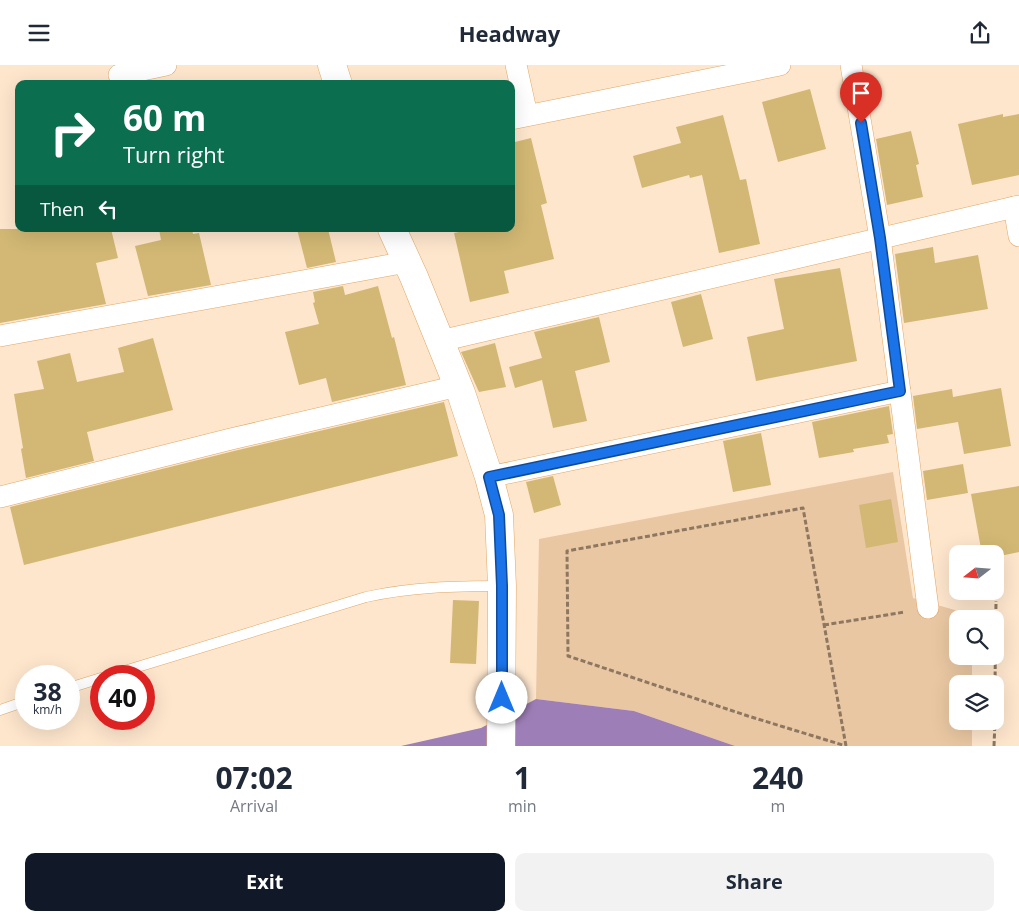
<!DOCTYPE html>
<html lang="en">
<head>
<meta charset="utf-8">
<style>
	body { margin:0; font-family:"Open Sans",sans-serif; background:#f2f2f3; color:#1f2937; height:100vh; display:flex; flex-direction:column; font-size:19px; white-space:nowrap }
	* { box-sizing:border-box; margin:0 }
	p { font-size:16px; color:#747a83 }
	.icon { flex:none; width:28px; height:28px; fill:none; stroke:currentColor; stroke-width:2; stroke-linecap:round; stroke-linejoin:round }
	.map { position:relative; height:681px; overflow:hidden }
	.details { display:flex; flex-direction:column; background:#fff; flex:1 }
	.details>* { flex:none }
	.top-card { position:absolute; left:15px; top:15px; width:500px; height:152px; border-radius:10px; box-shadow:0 5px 20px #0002; background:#0b6e4f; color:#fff; overflow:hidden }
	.needle { width:32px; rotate:253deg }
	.tools { position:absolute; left:949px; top:480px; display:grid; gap:10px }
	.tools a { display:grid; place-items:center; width:55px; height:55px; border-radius:10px; background:#fff; box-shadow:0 5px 20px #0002; font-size:25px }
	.speed { position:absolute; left:15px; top:600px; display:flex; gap:10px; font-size:25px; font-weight:700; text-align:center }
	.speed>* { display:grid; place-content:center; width:65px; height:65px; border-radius:50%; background:#fff; box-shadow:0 5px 20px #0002; line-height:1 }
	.speed small { font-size:12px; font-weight:400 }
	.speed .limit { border:8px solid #d22; background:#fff; color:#111 }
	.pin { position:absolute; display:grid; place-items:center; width:42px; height:42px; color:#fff; margin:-51px -21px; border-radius:50% 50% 50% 0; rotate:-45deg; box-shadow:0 0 5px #0007 }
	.pin .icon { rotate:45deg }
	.me { position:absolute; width:55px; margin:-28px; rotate:0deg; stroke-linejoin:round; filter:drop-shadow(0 0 4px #0008) }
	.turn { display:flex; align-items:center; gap:18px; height:105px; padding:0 25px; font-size:22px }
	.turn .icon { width:65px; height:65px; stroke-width:2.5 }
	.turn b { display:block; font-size:35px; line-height:42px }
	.then { display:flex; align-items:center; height:48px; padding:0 25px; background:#0003; gap:10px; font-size:19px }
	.eta { display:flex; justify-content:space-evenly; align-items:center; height:85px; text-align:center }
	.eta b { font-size:30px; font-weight:700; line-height:35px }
	.cta { display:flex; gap:10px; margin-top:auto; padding:10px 25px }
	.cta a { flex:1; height:58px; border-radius:10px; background:#111827; color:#fff; font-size:20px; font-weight:700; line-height:58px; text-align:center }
	.cta a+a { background:#f2f2f3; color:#1f2937 }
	header { display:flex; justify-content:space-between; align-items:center; height:65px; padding:0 25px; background:#fff; font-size:22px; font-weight:700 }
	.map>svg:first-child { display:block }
	.green { fill:#e9c7a2 }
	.water { fill:#9e7eb7 }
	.building { fill:#d2b874 }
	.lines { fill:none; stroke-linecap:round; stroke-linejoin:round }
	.lane-casing { stroke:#e0a765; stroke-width:11 }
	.street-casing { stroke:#e0a765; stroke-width:22 }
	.secondary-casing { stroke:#e0a765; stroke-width:29 }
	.path { stroke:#8d7760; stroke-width:3; stroke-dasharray:5 2.5; stroke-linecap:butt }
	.lane { stroke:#fff; stroke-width:10 }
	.street { stroke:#fff; stroke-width:21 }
	.secondary { stroke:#fff; stroke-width:28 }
	.route-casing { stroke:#114b97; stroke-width:12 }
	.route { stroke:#1a73e8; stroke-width:9 }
</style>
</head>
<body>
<header><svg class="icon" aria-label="menu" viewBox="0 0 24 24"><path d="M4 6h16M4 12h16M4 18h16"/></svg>Headway<svg class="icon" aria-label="share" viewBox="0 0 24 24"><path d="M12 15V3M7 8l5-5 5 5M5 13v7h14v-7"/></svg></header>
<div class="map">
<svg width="1019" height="681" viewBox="0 0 1019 681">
	<rect width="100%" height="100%" fill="#fee6cd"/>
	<!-- green -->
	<path class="green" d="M 893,407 L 913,533 L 972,550 L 972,554 L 958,554 L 958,591 L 972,591 L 972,619 L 958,619 L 958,656 L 972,656 L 972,681 L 735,681 L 634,646 L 536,634 L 539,474 Z"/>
	<!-- water -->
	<path class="water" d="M 536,634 L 634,646 L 735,681 L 401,681 L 481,663 Z"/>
	<!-- building -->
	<g class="building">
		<path d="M 810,24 L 826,84 L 778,97 L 762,37 Z"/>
		<path d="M 1003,49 L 1003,52 L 1019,49 L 1019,110 L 972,120 L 958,59 Z"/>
		<path d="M 723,50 L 740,115 L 746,114 L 760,179 L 719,188 L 702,110 L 690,113 L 689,110 L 642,123 L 633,91 L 681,78 L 676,62 Z"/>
		<path d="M 911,66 L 919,99 L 916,100 L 923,132 L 887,140 L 876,74 Z"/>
		<path d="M 531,73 L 547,138 L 541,140 L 554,194 L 504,206 L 509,228 L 470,237 L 454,168 L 473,164 L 511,164 L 511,78 Z"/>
		<path d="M 0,164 L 111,164 L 118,193 L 96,198 L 106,239 L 0,258 Z"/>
		<path d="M 159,164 L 192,164 L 193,169 L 199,168 L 211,220 L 148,231 L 135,181 L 161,175 Z"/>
		<path d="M 297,164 L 328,164 L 336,197 L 307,203 Z"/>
		<path d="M 933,182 L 935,198 L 978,190 L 988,244 L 904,258 L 895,189 Z"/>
		<path d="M 840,203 L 857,296 L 756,316 L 747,272 L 784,264 L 774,214 Z"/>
		<path d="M 343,221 L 345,230 L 378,221 L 392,273 L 394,272 L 406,320 L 332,337 L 326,313 L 299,320 L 285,267 L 319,259 L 313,238 L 315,237 L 313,227 Z"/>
		<path d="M 701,229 L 713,274 L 683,282 L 671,237 Z"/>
		<path d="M 599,252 L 610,297 L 575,306 L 587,356 L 553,363 L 542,315 L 515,323 L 509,302 L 542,293 L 534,267 Z"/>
		<path d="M 153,273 L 173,345 L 87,367 L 94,396 L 26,413 L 21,384 L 23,383 L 14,329 L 44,324 L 37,296 L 70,288 L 77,317 L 124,307 L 118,283 Z"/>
		<path d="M 495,278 L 506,322 L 479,327 L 461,287 Z"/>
		<path d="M 1001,323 L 1011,381 L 964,389 L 958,357 L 917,364 L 913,331 L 952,324 L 953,332 Z"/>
		<path d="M 444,337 L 458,391 L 24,500 L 10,442 L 234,386 Z"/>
		<path d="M 889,341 L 893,369 L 887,370 L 889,378 L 853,384 L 854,387 L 819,393 L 812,357 Z"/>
		<path d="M 761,368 L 771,420 L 733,427 L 723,376 Z"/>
		<path d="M 963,399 L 968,428 L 927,435 L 923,406 Z"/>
		<path d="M 553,411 L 561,440 L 534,448 L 526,417 Z"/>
		<path d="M 1019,421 L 1019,487 L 995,492 L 995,489 L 982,489 L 971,429 Z"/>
		<path d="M 891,434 L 898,477 L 866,483 L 859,440 Z"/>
		<path d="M 453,535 L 479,536 L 476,599 L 450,598 Z"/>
	</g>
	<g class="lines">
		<!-- lane casing -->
		<g class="lane-casing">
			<g id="lane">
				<path d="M 108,611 L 366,532 C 411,522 456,521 502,521"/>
				<path d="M 69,623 L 101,613"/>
				<path d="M 0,645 L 26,636"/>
			</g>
		</g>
		<!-- street casing -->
		<g class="street-casing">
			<g id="street">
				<path d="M 516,0 L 527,50"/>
				<path d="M 851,0 L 880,173 L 928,543"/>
				<path d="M 119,10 L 166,0"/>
				<path d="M 511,54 L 780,0"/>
				<path d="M 1014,142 L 1019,171"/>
				<path d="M 0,271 L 407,197"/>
				<path d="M 440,276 L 1019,141"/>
				<path d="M 489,412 L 900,326"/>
				<path d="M 0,432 L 231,374 L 458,321"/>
			</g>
		</g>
		<!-- secondary casing -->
		<g class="secondary-casing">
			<g id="secondary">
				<path d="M 332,0 L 338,19"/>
				<path d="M 392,164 L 414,212 L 461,328 L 489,412 L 499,450 L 502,521 L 501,681"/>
			</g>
		</g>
		<!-- path -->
		<g class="path">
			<path d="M 824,560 L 905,547"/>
			<path d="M 995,619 L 996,536"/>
			<path d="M 846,681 L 803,443 L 567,486 L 568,591 L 748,651 L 846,681"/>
			<path d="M 994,681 L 995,656"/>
		</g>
		<!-- lane -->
		<use href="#lane" class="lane"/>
		<!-- street -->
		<use href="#street" class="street"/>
		<!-- secondary -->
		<use href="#secondary" class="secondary"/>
	</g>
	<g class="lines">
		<!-- route casing -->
		<g class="route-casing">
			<path id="route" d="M 502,633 L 502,521 L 499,450 L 489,412 L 900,326 L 880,173 L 861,58"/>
		</g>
		<!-- route -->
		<use href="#route" class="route"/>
	</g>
</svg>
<div class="tools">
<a><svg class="needle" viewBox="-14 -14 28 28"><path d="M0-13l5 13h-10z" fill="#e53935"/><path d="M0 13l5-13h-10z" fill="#747a83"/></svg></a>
<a><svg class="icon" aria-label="search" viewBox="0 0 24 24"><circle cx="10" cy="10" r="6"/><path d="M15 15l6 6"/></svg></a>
<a><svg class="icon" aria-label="layers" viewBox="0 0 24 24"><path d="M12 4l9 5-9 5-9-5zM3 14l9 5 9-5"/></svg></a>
</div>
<div class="speed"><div>38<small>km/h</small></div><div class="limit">40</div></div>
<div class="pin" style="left:861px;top:58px;background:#d93025"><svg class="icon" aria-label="arrive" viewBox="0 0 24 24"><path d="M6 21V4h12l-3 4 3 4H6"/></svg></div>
<svg class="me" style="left:502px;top:633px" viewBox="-20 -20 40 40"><circle r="19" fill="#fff"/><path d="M0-13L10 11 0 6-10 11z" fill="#1a73e8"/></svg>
<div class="top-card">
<div class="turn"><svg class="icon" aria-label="right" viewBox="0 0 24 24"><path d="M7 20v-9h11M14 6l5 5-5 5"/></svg><div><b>60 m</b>Turn right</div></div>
<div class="then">Then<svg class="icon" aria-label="left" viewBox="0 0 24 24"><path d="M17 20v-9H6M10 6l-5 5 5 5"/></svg></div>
</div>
</div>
<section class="details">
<div class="eta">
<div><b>07:02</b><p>Arrival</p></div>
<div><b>1</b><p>min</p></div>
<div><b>240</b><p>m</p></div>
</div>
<div class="cta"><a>Exit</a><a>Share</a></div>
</section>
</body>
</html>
